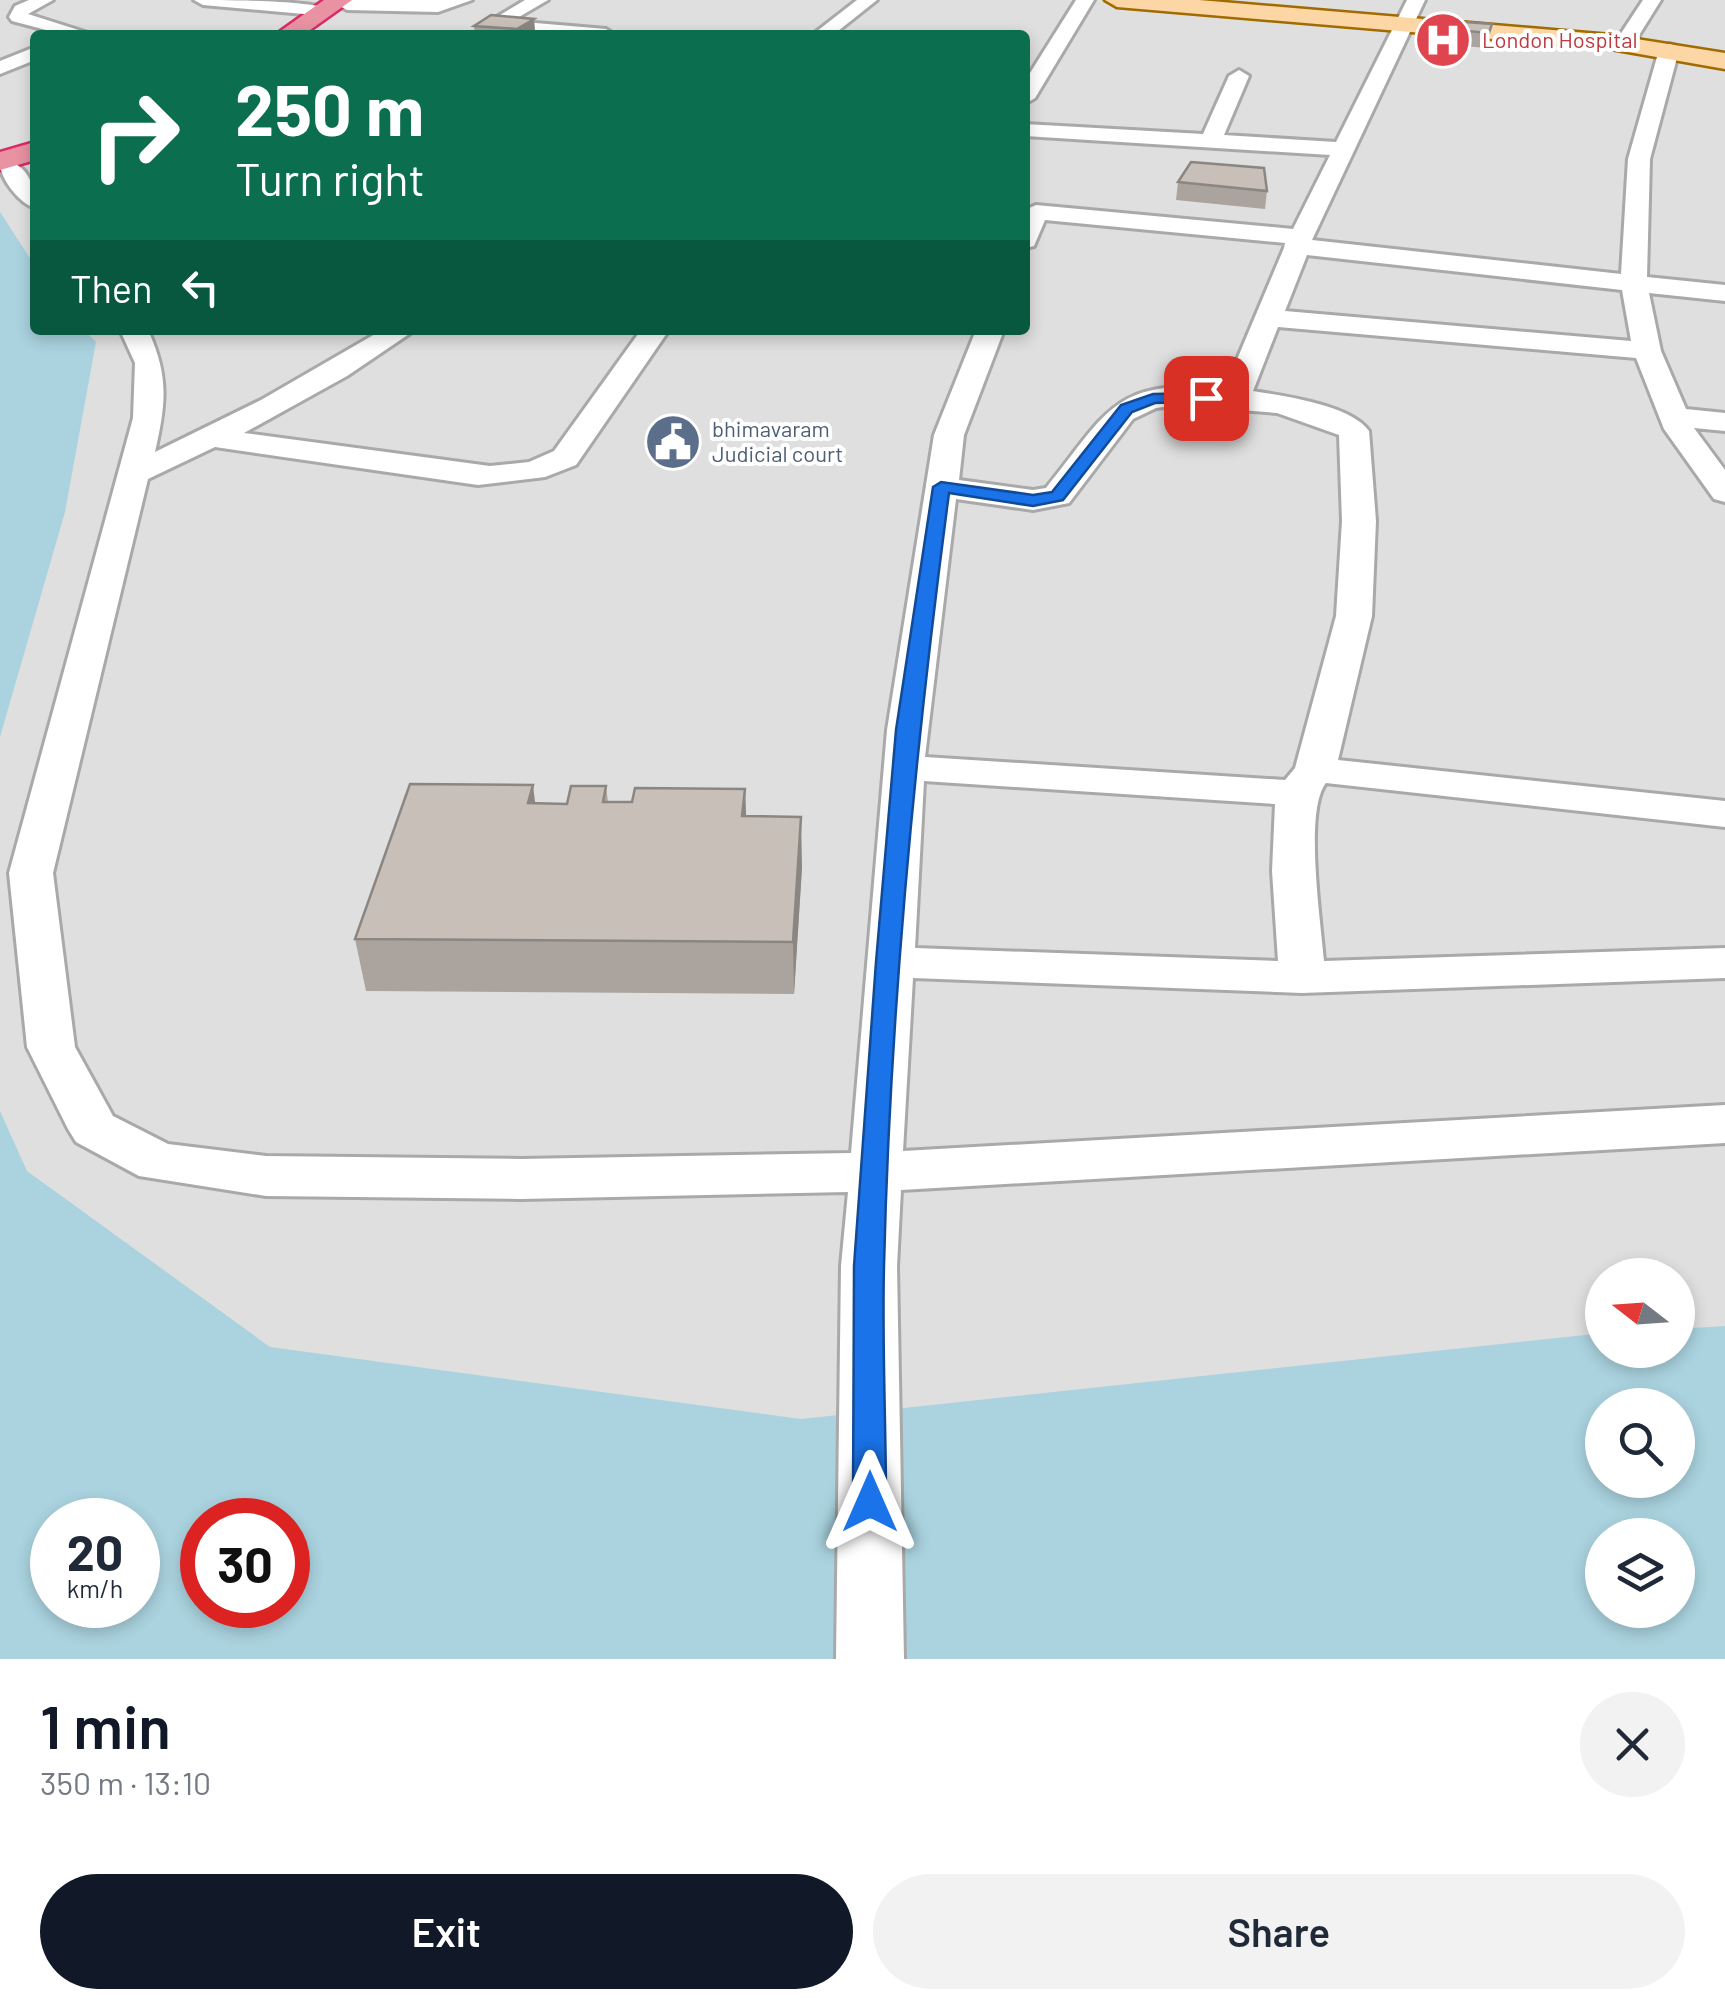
<!DOCTYPE html>
<html lang="en">
<head>
<meta charset="utf-8">
<style>
	body { margin:0; font-family:Barlow,sans-serif; background:#f2f2f3; color:#1f2937; height:100vh; display:flex; flex-direction:column; font-size:38px; white-space:nowrap }
	* { box-sizing:border-box; margin:0 }
	p { font-size:32px; color:#747a83 }
	.icon { flex:none; width:55px; height:55px; fill:none; stroke:currentColor; stroke-width:2; stroke-linecap:round; stroke-linejoin:round }
	.map { position:relative; height:1659px; overflow:hidden }
	.details { display:flex; flex-direction:column; background:#fff; flex:1 }
	.details>* { flex:none }
	.banner { position:absolute; left:30px; top:30px; width:1000px; height:305px; border-radius:10px; box-shadow:0 5px 15px #0003; background:#0b6e4f; color:#fff; overflow:hidden }
	.needle { width:65px; rotate:287deg }
	.tools { position:absolute; left:1585px; top:1258px; display:grid; gap:20px }
	.tools a { display:grid; place-items:center; width:110px; height:110px; border-radius:50%; background:#fff; box-shadow:0 5px 15px #0003; font-size:50px }
	.speed { position:absolute; left:30px; top:1498px; display:flex; gap:20px; font-size:50px; font-weight:700; text-align:center }
	.speed>* { display:grid; place-content:center; width:130px; height:130px; border-radius:50%; background:#fff; box-shadow:0 5px 15px #0003; line-height:1 }
	.speed small { font-size:25px; font-weight:400 }
	.speed .limit { border:15px solid #d22; background:#fff; color:#111 }
	.pin { position:absolute; display:grid; place-items:center; width:85px; height:85px; color:#fff; margin:-42px; border-radius:20px; box-shadow:0 5px 15px #0006 }
	.me { position:absolute; width:110px; margin:-55px; rotate:0deg; stroke-linejoin:round; filter:drop-shadow(0 0 8px #0008) }
	.turn { display:flex; align-items:center; gap:35px; height:210px; padding:0 40px; font-size:45px }
	.turn .icon { width:130px; height:130px; stroke-width:2.5 }
	.turn b { display:block; font-size:70px; line-height:85px }
	.then { display:flex; align-items:center; height:95px; padding:0 40px; background:#0003; gap:20px; font-size:38px }
	.round { display:grid; place-items:center; flex:none; width:105px; height:105px; border-radius:52px; background:#f2f2f3 }
	.overview { display:flex; align-items:center; justify-content:space-between; height:170px; padding:0 40px }
	h1 { font-size:60px; font-weight:600; line-height:75px; color:#111827 }
	.button { display:flex; gap:20px; margin-top:auto; padding:20px 40px }
	.button a { flex:1; height:115px; border-radius:60px; background:#111827; color:#fff; font-size:40px; font-weight:600; line-height:115px; text-align:center }
	.button a+a { background:#f2f2f3; color:#1f2937 }
	.map>svg:first-child { display:block }
	.residential { fill:#e0dfdf; fill-rule:evenodd }
	.water { fill:#aad3df; fill-rule:evenodd }
	.lines { fill:none; stroke-linecap:round; stroke-linejoin:round }
	.minor-casing { stroke:#a9a9a9; stroke-width:6 }
	.major-casing { stroke:#a06b00; stroke-width:5 }
	.highway-casing { stroke:#dc2a67; stroke-width:5 }
	.minor { fill:#fff; fill-rule:evenodd }
	.major { fill:#fcd6a4; fill-rule:evenodd }
	.highway { fill:#e892a2; fill-rule:evenodd }
	.wall { fill:#aba49e }
	.shaded-wall { fill:#8b8681 }
	.building { fill:#c7bfb8; stroke:#8b8681; stroke-width:2.5 }
	.route { fill:#1a73e8; stroke:#114b97; stroke-width:2.5 }
	.labels { text-anchor:middle; stroke-width:8; stroke-linejoin:round; paint-order:stroke }
	.far-health-label { font-size:22px; fill:#be3a42; stroke:#fff; text-anchor:start }
	.far-service-label { font-size:22px; fill:#4e5e75; stroke:#fff; text-anchor:start }
</style>
</head>
<body>
<div class="map">
<svg width="1725" height="1659" viewBox="0 0 1725 1659">
	<rect width="100%" height="100%" fill="#f2efe9"/>
	<!-- residential -->
	<path class="residential" d="M 0,0 L 1725,0 L 1725,1659 L 0,1659 ZM 35,35 L 1025,35 L 1025,330 L 35,330 ZM 1602,1275 L 1678,1275 L 1678,1350 L 1602,1350 ZM 1602,1405 L 1678,1405 L 1678,1480 L 1602,1480 ZM 52,1520 L 138,1520 L 138,1605 L 52,1605 ZM 202,1520 L 288,1520 L 288,1605 L 202,1605 ZM 1602,1535 L 1678,1535 L 1678,1610 L 1602,1610 Z"/>
	<!-- water -->
	<g class="water">
		<path d="M 0,212 L 35,266 L 35,330 L 84,330 L 96,342 L 65,512 L 0,737 Z"/>
		<path d="M 0,1111 L 27,1171 L 270,1347 L 801,1419 L 1585,1335 L 1602,1334 L 1602,1350 L 1678,1350 L 1678,1329 L 1725,1326 L 1725,1659 L 0,1659 ZM 1602,1405 L 1678,1405 L 1678,1480 L 1602,1480 ZM 52,1520 L 138,1520 L 138,1605 L 52,1605 ZM 202,1520 L 288,1520 L 288,1605 L 202,1605 ZM 1602,1535 L 1678,1535 L 1678,1610 L 1602,1610 Z"/>
	</g>
	<g class="lines">
		<!-- minor casing -->
		<g class="minor-casing">
			<g id="minor">
				<path d="M 29,0 L 53,0 L 28,14 L 88,33 L 65,35 L 12,21 L 9,17 L 15,6 Z"/>
				<path d="M 194,0 C 222,0 316,0 335,11 L 326,16 L 203,5 Z"/>
				<path d="M 345,0 L 472,0 L 438,12 L 347,10 L 338,5 Z"/>
				<path d="M 525,0 L 548,0 L 512,21 L 606,29 L 615,35 C 585,35 508,43 490,21 Z"/>
				<path d="M 857,0 L 877,0 L 833,35 L 812,35 Z"/>
				<path d="M 1076,0 L 1094,0 L 1035,98 L 1025,104 L 1025,81 Z"/>
				<path d="M 1407,0 L 1425,0 L 1312,240 L 1621,274 L 1628,159 L 1659,50 L 1669,44 L 1676,46 L 1679,50 L 1650,159 L 1647,277 L 1725,285 L 1725,301 L 1649,293 L 1661,351 L 1686,409 L 1725,413 L 1725,431 L 1694,428 L 1725,470 L 1725,502 L 1714,499 L 1664,429 L 1636,358 L 1278,327 L 1253,391 C 1284,396 1351,405 1369,431 L 1376,521 L 1372,616 L 1338,760 L 1725,801 L 1725,827 L 1326,783 C 1304,810 1321,923 1324,961 L 1725,948 L 1725,978 L 1302,993 L 913,978 L 903,1151 L 1725,1105 L 1725,1143 L 901,1190 L 897,1266 L 904,1659 L 836,1659 L 841,1266 L 848,1192 L 521,1199 L 266,1196 L 139,1176 L 76,1142 L 68,1129 L 27,1047 L 9,873 L 133,418 L 135,363 L 120,330 L 148,330 C 169,376 166,404 155,452 L 261,400 L 382,330 L 415,330 L 347,376 L 244,433 L 490,466 L 529,462 L 554,451 L 641,330 L 669,330 L 576,465 L 545,477 L 478,485 L 215,447 L 148,479 L 53,873 L 75,1047 L 113,1116 L 168,1144 L 266,1156 L 521,1159 L 851,1153 L 887,730 L 934,435 L 976,330 L 1004,330 L 964,435 L 959,480 L 1033,490 L 1046,488 C 1109,410 1113,379 1225,388 L 1284,248 L 1285,243 L 1045,220 L 1034,246 L 1025,248 L 1025,210 L 1036,205 L 1293,229 L 1330,155 L 1025,136 L 1025,124 L 1203,134 L 1229,76 L 1239,70 L 1249,76 L 1224,135 L 1336,142 ZM 1307,255 L 1622,290 L 1631,341 L 1285,311 ZM 1178,405 L 1277,413 L 1339,435 L 1342,521 L 1336,616 L 1295,768 L 1285,780 L 925,757 L 956,499 L 1033,510 L 1069,503 L 1133,419 L 1156,408 ZM 924,781 L 1275,804 L 1272,871 L 1278,961 L 915,948 Z"/>
				<path d="M 1643,0 L 1661,0 L 1631,48 L 1617,48 L 1614,44 Z"/>
				<path d="M 35,47 L 35,60 L 0,74 L 0,61 Z"/>
				<path d="M 8,161 C 30,167 35,189 35,208 C 20,204 0,179 0,163 Z"/>
			</g>
		</g>
		<!-- major casing -->
		<g class="major-casing">
			<path id="major" d="M 1105,0 L 1199,0 L 1611,35 L 1725,53 L 1725,69 L 1611,49 L 1117,7 Z"/>
		</g>
		<!-- highway casing -->
		<g class="highway-casing">
			<g id="highway">
				<path d="M 324,0 L 352,0 L 303,35 L 275,35 Z"/>
				<path d="M 35,142 L 35,160 L 0,170 L 0,152 Z"/>
			</g>
		</g>
		<!-- minor -->
		<use href="#minor" class="minor"/>
		<!-- major -->
		<use href="#major" class="major"/>
		<!-- highway -->
		<use href="#highway" class="highway"/>
	</g>
	<!-- wall -->
	<g class="wall">
		<path d="M 534,19 L 535,34 L 533,35 L 475,35 L 474,26 Z"/>
		<path d="M 1492,24 L 1486,48 L 1418,42 L 1420,27 Z"/>
		<path d="M 1178,182 L 1267,191 L 1265,209 L 1176,200 Z"/>
		<path d="M 606,786 L 608,802 L 632,802 L 745,789 L 746,816 L 802,867 L 794,994 L 366,991 L 355,939 L 535,804 L 567,804 Z"/>
	</g>
	<!-- shaded-wall -->
	<g class="shaded-wall">
		<path d="M 534,19 L 535,34 L 518,35 L 517,29 Z"/>
		<path d="M 533,785 L 539,835 L 528,803 Z"/>
		<path d="M 745,789 L 747,839 L 742,816 Z"/>
		<path d="M 801,817 L 802,867 L 794,994 L 793,942 Z"/>
	</g>
	<!-- building -->
	<g class="building">
		<path d="M 491,15 L 534,19 L 517,29 L 474,26 Z"/>
		<path d="M 1424,19 L 1492,24 L 1489,33 L 1420,27 Z"/>
		<path d="M 1191,162 L 1264,168 L 1267,191 L 1178,182 Z"/>
		<path d="M 410,784 L 533,785 L 528,803 L 567,804 L 571,786 L 606,786 L 603,802 L 632,802 L 635,788 L 745,789 L 742,816 L 801,817 L 793,942 L 355,939 Z"/>
	</g>
	<!-- route -->
	<path class="route" d="M 1206,393 L 1211,394 L 1211,401 L 1155,403 L 1132,412 L 1063,500 L 1033,506 L 949,493 C 915,749 890,1008 884,1266 C 882,1345 886,1424 886,1502 L 882,1512 L 870,1517 L 858,1512 L 853,1502 L 854,1266 L 876,962 L 896,730 L 933,487 L 941,482 L 1033,495 L 1052,492 L 1121,405 L 1153,394 Z"/>
	<!-- icons -->
	<defs>
		<g id="hospital-disc" transform="scale(2.875)"><circle r="9.5" fill="#e0444e" stroke="#fff"/><path d="M-5-5h3v3.5h4V-5h3V5h-3V1.5h-4V5h-3Z" fill="#fff"/></g>
		<g id="civic-disc" transform="scale(2.875)"><circle r="9.5" fill="#5c6f8a" stroke="#fff"/><path d="M-.6-6.5H3V-4.5H.6V-3L4-1V1h2V6H-6V1h2V-1L-.6-3ZM-1.2 2.5V6h2.4V2.5Z" fill="#fff"/></g>
	</defs>
	<g fill-rule="evenodd">
		<use href="#hospital-disc" x="1443" y="40"/>
		<use href="#civic-disc" x="673" y="442"/>
	</g>
	<g class="labels">
		<!-- far-health labels -->
		<g class="far-health-label">
			<text x="1482" y="48">London Hospital</text>
		</g>
		<!-- far-service labels -->
		<g class="far-service-label">
			<text x="712" y="437">bhimavaram<tspan x="712" dy="25">Judicial court</tspan></text>
		</g>
	</g>
</svg>
<div class="tools">
<a><svg class="needle" viewBox="-14 -14 28 28"><path d="M0-13l5 13h-10z" fill="#e53935"/><path d="M0 13l5-13h-10z" fill="#747a83"/></svg></a>
<a><svg class="icon" aria-label="search" viewBox="0 0 24 24"><circle cx="10" cy="10" r="6"/><path d="M15 15l6 6"/></svg></a>
<a><svg class="icon" aria-label="layers" viewBox="0 0 24 24"><path d="M12 4l9 5-9 5-9-5zM3 14l9 5 9-5"/></svg></a>
</div>
<div class="speed"><div>20<small>km/h</small></div><div class="limit">30</div></div>
<div class="pin" style="left:1206px;top:398px;background:#d93025"><svg class="icon" aria-label="arrive" viewBox="0 0 24 24"><path d="M6 21V4h12l-3 4 3 4H6"/></svg></div>
<svg class="me" style="left:870px;top:1502px" viewBox="-20 -20 40 40"><path d="M0-17L14 15 0 8-14 15z" fill="#1a73e8" stroke="#fff" stroke-width="4"/></svg>
<div class="banner">
<div class="turn"><svg class="icon" aria-label="right" viewBox="0 0 24 24"><path d="M7 20v-9h11M14 6l5 5-5 5"/></svg><div><b>250 m</b>Turn right</div></div>
<div class="then">Then<svg class="icon" aria-label="left" viewBox="0 0 24 24"><path d="M17 20v-9H6M10 6l-5 5 5 5"/></svg></div>
</div>
</div>
<section class="details">
<div class="overview"><div><h1>1 min</h1><p>350 m · 13:10</p></div><a class="round"><svg class="icon" aria-label="close" viewBox="0 0 24 24"><path d="M6 6l12 12M18 6L6 18"/></svg></a></div>
<div class="button"><a>Exit</a><a>Share</a></div>
</section>
</body>
</html>
